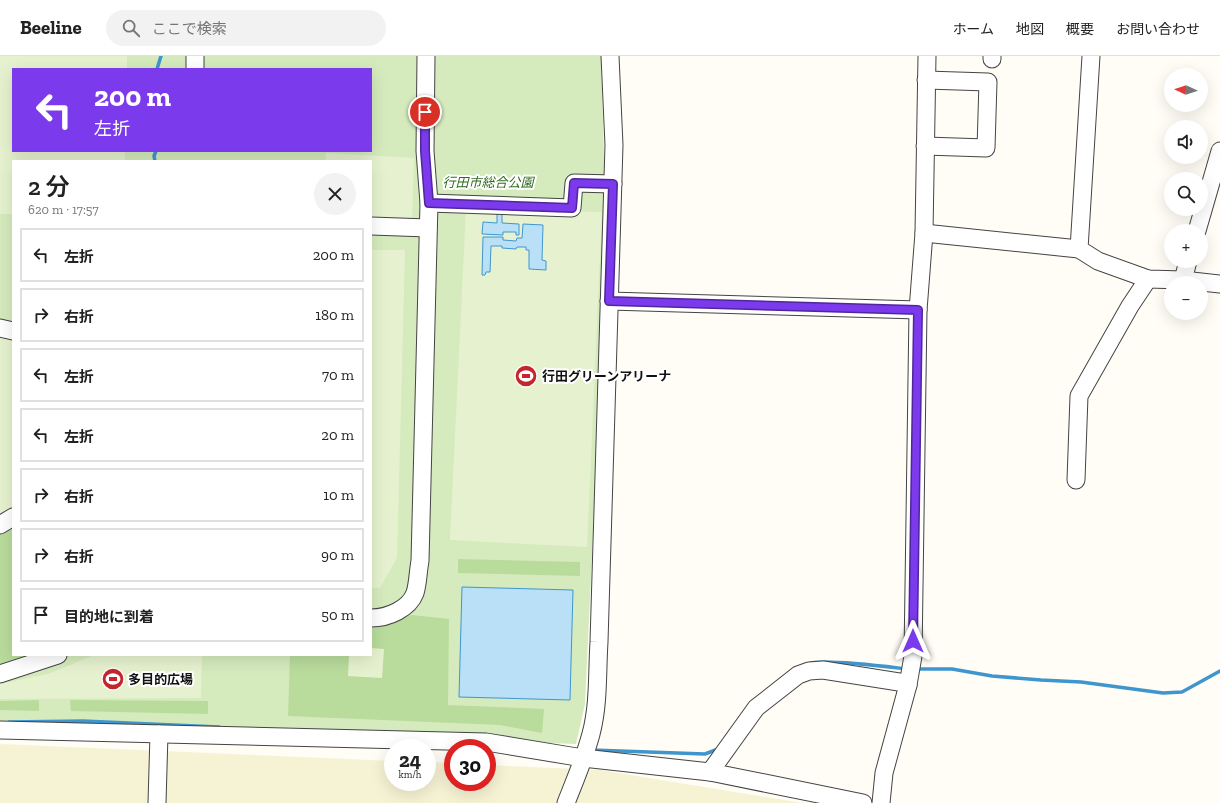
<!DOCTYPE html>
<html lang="ja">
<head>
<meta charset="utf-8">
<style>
	body { margin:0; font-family:"Zilla Slab","Noto Sans JP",serif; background:#f2f2f2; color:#222; height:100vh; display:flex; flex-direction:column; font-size:15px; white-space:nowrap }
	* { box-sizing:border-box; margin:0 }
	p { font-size:13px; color:#767676 }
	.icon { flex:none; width:22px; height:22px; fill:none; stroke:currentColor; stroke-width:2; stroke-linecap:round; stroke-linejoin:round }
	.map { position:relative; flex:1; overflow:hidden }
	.panel { position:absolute; left:12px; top:104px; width:360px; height:496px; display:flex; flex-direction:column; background:#fff; border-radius:0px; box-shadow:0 4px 16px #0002 }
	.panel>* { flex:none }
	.guide { position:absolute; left:12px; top:12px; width:360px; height:84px; border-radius:0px; box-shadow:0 4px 16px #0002; background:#7c3aed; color:#fff; overflow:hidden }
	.needle { width:26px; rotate:273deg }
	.tools { position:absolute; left:1164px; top:12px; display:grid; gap:8px }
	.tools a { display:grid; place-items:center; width:44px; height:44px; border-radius:50%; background:#fff; box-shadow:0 4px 16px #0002; font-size:20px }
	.speed { position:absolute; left:384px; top:683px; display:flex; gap:8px; font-size:20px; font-weight:700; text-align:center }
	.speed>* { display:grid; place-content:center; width:52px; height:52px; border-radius:50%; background:#fff; box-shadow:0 4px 16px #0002; line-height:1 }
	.speed small { font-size:10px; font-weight:400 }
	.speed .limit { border:6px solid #d22; background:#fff; color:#111 }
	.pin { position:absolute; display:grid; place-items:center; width:34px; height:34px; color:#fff; margin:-17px; border:2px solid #fff; border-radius:50%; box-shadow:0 1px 4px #0007 }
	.me { position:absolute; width:44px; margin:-22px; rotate:0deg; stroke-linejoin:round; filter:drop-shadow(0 0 3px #0008) }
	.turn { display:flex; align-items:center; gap:14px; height:84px; padding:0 16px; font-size:18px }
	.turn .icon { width:52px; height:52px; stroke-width:2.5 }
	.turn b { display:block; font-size:28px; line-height:34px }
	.round { display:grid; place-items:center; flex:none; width:42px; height:42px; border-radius:21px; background:#f2f2f2 }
	.headline { display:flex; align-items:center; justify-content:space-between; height:68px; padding:0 16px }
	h1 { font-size:24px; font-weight:600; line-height:30px }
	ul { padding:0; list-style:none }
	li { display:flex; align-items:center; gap:12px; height:54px; margin:0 8px 6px; padding:0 8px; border:2px solid #e0e0e0; border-radius:0px }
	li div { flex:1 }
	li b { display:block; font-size:15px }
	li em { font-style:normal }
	header { display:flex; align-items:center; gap:24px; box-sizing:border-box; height:56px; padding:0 20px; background:#fff; border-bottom:1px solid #e0e0e0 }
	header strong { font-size:19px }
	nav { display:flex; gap:22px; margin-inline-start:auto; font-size:14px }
	.search { width:280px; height:36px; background:#f2f2f2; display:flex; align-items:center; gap:10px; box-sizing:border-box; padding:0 14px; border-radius:22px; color:#767676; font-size:15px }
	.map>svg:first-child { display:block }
	.farmland { fill:#f6f3d4 }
	.green { fill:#d5ebbd; fill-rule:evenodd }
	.forest { fill:#b9dc9c }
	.pitch { fill:#e6f2cf }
	.water { fill:#b9e0f7; stroke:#3f96cf }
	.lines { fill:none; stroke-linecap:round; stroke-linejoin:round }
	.stream { stroke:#3f96cf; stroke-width:3.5 }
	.minor-casing { stroke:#444; stroke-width:19 }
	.minor { stroke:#fff; stroke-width:17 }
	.route-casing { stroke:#51269a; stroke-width:10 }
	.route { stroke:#7c3aed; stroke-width:7 }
	.labels { text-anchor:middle; stroke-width:4; stroke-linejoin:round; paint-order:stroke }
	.park-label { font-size:13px; font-style:italic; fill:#2f6b1f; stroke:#fff }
	.poi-label { font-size:13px; font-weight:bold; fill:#111; stroke:#fff; text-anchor:start }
</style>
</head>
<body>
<header>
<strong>Beeline</strong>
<div class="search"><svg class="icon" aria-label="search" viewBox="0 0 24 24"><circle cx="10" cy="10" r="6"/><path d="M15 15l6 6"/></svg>ここで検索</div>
<nav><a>ホーム</a><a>地図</a><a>概要</a><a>お問い合わせ</a></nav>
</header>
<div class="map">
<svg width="1220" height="747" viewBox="0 0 1220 747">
	<rect width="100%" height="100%" fill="#fffdf5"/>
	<!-- farmland -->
	<path class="farmland" d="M 0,688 L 393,705 L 393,726 L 427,726 L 427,706 L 453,707 L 453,726 L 487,726 L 487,709 L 600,714 L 803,747 L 0,747 Z"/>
	<!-- green -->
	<path class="green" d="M 0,0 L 601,0 L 605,127 L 604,245 L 585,648 L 576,688 L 0,667 ZM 13,13 L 371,13 L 371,95 L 13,95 ZM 13,105 L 371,105 L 371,599 L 13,599 Z"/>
	<!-- forest -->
	<g class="forest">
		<path d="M 13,465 L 13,599 L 35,599 L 0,613 L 0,474 Z"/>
		<path d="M 458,503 L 580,506 L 580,520 L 458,517 Z"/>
		<path d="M 412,559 L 449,563 L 448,649 L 544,653 L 542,677 L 500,669 L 288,660 L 290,599 L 371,599 L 371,568 L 395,564 Z"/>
		<path d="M 39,644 L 39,655 L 0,654 L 0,645 Z"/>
		<path d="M 70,644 L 208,645 L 208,658 L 71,655 Z"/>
	</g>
	<!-- pitch -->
	<g class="pitch">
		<path d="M 0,0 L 127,0 L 127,13 L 13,13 L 13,95 L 125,95 L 125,105 L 13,105 L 13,158 L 0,158 Z"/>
		<path d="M 326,97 L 414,102 L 412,162 L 371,161 L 371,105 L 326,105 Z"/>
		<path d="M 466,153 L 602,156 L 587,491 L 450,484 Z"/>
		<path d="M 371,194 L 405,194 L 397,502 L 380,532 L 371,532 Z"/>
		<path d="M 0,280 L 13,284 L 13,450 L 0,459 Z"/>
		<path d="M 371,592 L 384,593 L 382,622 L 348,620 L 349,599 L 371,599 Z"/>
		<path d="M 94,599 L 202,599 L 201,642 L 0,643 L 0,628 L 48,618 Z"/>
	</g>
	<!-- water -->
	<g class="water">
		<path d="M 497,156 L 502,156 L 502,167 L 519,168 L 519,179 L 516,179 L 516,176 L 503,176 L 503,179 L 482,178 L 483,166 L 497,167 Z"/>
		<path d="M 523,168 L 543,169 L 542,204 L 546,205 L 546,214 L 529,213 L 529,194 L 526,194 L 526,191 L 517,191 L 516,193 L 502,192 L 502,190 L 491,190 L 490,216 L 486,216 L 485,219 L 482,219 L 483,181 L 503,181 L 503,184 L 516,185 L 517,182 L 522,182 Z"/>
		<path d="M 462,531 L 573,534 L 570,644 L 459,641 Z"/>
	</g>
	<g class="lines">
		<!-- stream -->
		<g class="stream">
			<path d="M 157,13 L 161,0"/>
			<path d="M 155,105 L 154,100 L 156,95"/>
			<path d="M 808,608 C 820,602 889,611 907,613"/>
			<path d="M 915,613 L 952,613 L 992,620 L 1041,624 L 1081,626 L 1163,637 L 1182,636 L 1220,615"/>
			<path d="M 9,666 L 83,665 L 219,671"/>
			<path d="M 592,694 L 705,698 L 718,693"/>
		</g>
		<!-- minor casing -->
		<g class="minor-casing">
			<g id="minor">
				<path d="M 1091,0 L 1079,193 L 1098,205 L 1148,223 L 1183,224 L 1220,228"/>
				<path d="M 992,3 L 992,0"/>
				<path d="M 195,13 L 195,0"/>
				<path d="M 925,90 L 986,92 L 988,26 L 926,24"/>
				<path d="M 429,147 L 572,152 L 574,127 L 613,128"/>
				<path d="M 371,170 L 428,172"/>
				<path d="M 1197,175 L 1220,95"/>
				<path d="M 924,177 L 1079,193"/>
				<path d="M 1183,224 L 1188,205"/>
				<path d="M 609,245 L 918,254 L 924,177 L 927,0"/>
				<path d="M 0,272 L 13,275"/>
				<path d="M 1076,424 L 1079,340 L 1130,250 L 1148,223"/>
				<path d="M 0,469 L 13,461"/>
				<path d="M 371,562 C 388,562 409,553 415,537 C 418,528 418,515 420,505 L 429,147 L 425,95 L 426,0"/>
				<path d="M 0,618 L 58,599"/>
				<path d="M 0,674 L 486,686 L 583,702 L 710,716 L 863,747"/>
				<path d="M 710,716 L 756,652 L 798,619 L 809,615 L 823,614 L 899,626 L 908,629"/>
				<path d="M 157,747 L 159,678"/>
				<path d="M 566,747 C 575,724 585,701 591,678 C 599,648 597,616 599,586 L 614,89 L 610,0"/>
				<path d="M 881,747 L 884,717 L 908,629 L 913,600 L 918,254"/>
			</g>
		</g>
		<!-- minor -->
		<use href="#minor" class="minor"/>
	</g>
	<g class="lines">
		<!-- route casing -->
		<g class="route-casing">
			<path id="route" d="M 425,56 L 425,95 L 429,147 L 572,152 L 574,127 L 613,128 L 609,245 L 918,254 L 913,585"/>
		</g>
		<!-- route -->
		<use href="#route" class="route"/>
	</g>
	<!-- icons -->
	<defs>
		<g id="stadium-disc" transform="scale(1.15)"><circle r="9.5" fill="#c4262e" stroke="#fff"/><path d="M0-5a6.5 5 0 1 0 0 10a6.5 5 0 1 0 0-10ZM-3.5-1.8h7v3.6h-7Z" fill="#fff"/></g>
	</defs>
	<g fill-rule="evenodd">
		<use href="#stadium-disc" x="526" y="320"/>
		<use href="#stadium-disc" x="113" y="623"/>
	</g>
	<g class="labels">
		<!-- park labels -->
		<g class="park-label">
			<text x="488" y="131">行田市総合公園</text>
		</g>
		<!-- poi labels -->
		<g class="poi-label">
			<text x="542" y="325">行田グリーンアリーナ</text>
			<text x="128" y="628">多目的広場</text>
		</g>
	</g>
</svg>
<div class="tools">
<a><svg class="needle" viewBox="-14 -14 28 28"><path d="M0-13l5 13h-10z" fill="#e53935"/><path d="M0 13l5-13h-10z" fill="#767676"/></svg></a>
<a><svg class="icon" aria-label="sound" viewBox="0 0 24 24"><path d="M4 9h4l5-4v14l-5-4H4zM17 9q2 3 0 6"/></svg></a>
<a><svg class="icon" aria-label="search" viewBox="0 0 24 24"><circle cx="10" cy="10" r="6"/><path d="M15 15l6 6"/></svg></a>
<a>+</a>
<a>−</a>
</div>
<div class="speed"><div>24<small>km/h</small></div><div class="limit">30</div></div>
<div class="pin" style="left:425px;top:56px;background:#d93025"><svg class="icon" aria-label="arrive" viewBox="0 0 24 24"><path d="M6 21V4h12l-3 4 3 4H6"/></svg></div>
<svg class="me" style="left:913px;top:585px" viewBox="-20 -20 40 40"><path d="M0-17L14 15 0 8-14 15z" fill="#7c3aed" stroke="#fff" stroke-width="4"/></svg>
<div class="guide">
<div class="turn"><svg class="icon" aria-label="left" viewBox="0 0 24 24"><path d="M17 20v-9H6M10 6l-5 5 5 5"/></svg><div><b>200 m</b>左折</div></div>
</div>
<section class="panel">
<div class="headline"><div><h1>2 分</h1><p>620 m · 17:57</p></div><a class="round"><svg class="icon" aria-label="close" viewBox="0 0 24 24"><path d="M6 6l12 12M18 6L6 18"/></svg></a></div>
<ul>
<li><svg class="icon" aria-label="left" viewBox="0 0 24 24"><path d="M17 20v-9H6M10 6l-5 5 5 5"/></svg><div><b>左折</b></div><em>200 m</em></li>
<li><svg class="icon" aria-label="right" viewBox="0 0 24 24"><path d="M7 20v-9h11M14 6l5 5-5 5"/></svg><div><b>右折</b></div><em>180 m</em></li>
<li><svg class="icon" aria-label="left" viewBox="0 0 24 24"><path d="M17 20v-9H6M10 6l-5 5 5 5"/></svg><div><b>左折</b></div><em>70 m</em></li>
<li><svg class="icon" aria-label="left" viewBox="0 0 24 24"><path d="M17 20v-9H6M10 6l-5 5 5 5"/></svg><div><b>左折</b></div><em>20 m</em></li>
<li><svg class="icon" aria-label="right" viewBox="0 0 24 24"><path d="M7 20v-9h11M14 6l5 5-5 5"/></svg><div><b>右折</b></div><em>10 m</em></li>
<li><svg class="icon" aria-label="right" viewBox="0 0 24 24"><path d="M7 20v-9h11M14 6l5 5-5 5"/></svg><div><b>右折</b></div><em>90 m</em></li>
<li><svg class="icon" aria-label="arrive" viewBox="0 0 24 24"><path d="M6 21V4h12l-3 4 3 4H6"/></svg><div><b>目的地に到着</b></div><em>50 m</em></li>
</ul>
</section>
</div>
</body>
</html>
